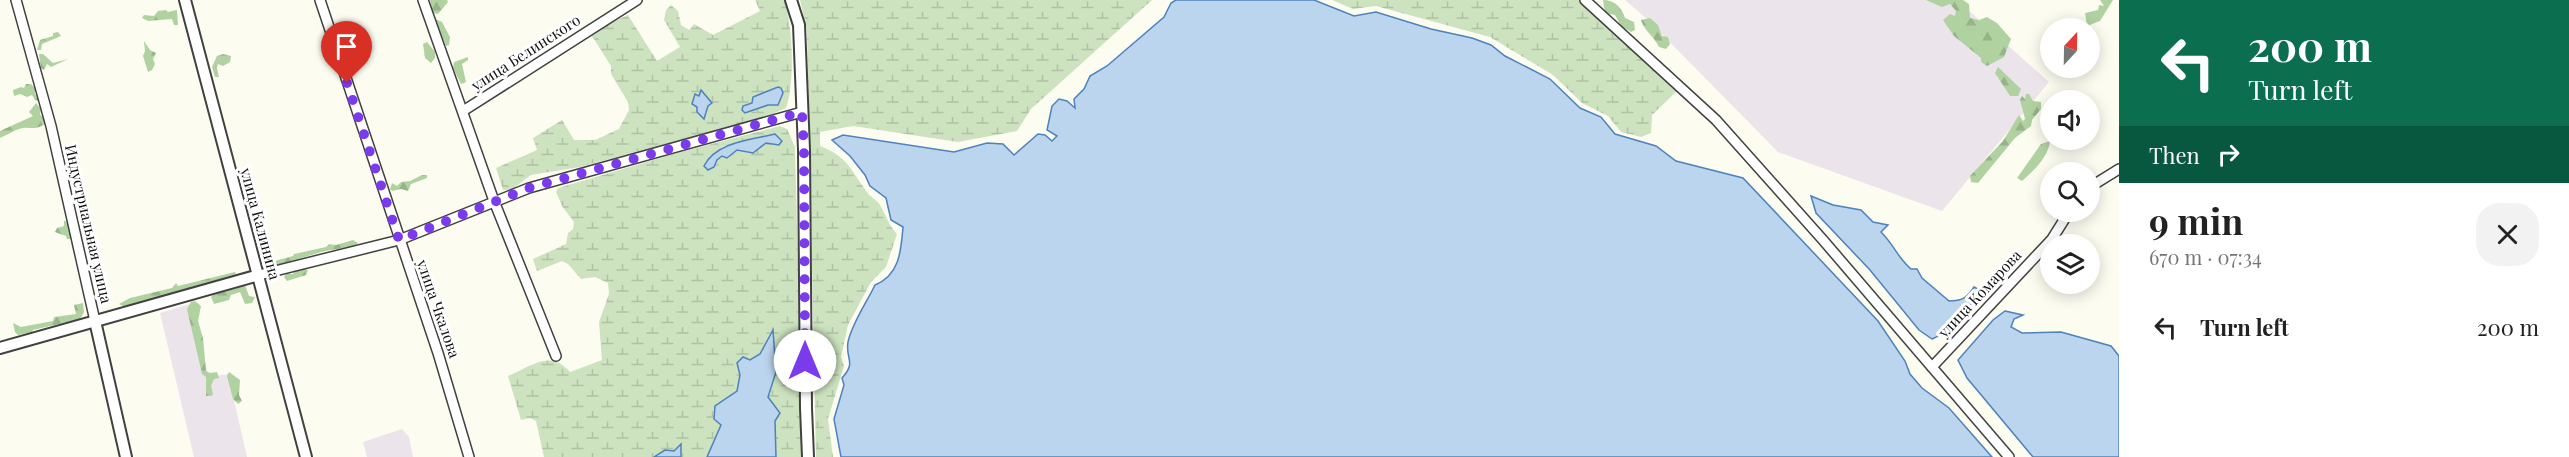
<!DOCTYPE html>
<html lang="en">
<head>
<meta charset="utf-8">
<style>
	body { margin:0; font-family:"Playfair Display",serif; background:#f2f2f2; color:#222; height:100vh; display:flex; flex-direction:column; font-size:22px; white-space:nowrap }
	* { box-sizing:border-box; margin:0 }
	p { font-size:20px; color:#767676 }
	.icon { flex:none; width:33px; height:33px; fill:none; stroke:currentColor; stroke-width:2; stroke-linecap:round; stroke-linejoin:round }
	.map { position:relative; flex:1; overflow:hidden }
	.details { display:flex; flex-direction:column; background:#fff; width:450px }
	.details>* { flex:none }
	.top-card { background:#0b6e4f; color:#fff; overflow:hidden }
	.needle { width:39px; rotate:22deg }
	.buttons { position:absolute; left:2040px; top:18px; display:grid; gap:12px }
	.buttons a { display:grid; place-items:center; width:60px; height:60px; border-radius:50%; background:#fff; box-shadow:0 3px 15px #0003; font-size:30px }
	.pin { position:absolute; display:grid; place-items:center; width:51px; height:51px; color:#fff; margin:-62px -26px; border-radius:50% 50% 50% 0; rotate:-45deg; box-shadow:0 0 6px #0007 }
	.pin .icon { rotate:45deg }
	.me { position:absolute; width:66px; margin:-33px; rotate:0deg; stroke-linejoin:round; filter:drop-shadow(0 0 4px #0008) }
	.turn { display:flex; align-items:center; gap:21px; height:126px; padding:0 30px; font-size:27px }
	.turn .icon { width:78px; height:78px; stroke-width:2.5 }
	.turn b { display:block; font-size:42px; line-height:51px }
	.then { display:flex; align-items:center; height:57px; padding:0 30px; background:#0003; gap:12px; font-size:22px }
	.round { display:grid; place-items:center; flex:none; width:63px; height:63px; border-radius:24px; background:#f2f2f2 }
	.summary { display:flex; align-items:center; justify-content:space-between; height:102px; padding:0 30px }
	h1 { font-size:36px; font-weight:700; line-height:45px }
	ul { padding:0; list-style:none }
	li { display:flex; align-items:center; gap:18px; height:84px; padding:0 30px }
	li div { flex:1 }
	li b { display:block; font-size:22px }
	li em { font-style:normal }
	main { display:flex; flex:1; min-height:0 }
	.map>svg:first-child { display:block }
	.industrial { fill:#ebe4eb }
	.forest { fill:url(#forest-firs) }
	.wetland { fill:url(#wetland-marsh); fill-rule:evenodd }
	.water { fill:#bcd5ee; stroke:#4d82bb; stroke-width:1.5 }
	.lines { fill:none; stroke-linecap:round; stroke-linejoin:round }
	.minor-casing { stroke:#414141; stroke-width:12 }
	.tertiary-casing { stroke:#414141; stroke-width:14 }
	.minor { stroke:#fff; stroke-width:9 }
	.tertiary { stroke:#fff; stroke-width:10 }
	.route { stroke:#7c3aed; stroke-width:10; stroke-dasharray:0 18 }
	.labels { text-anchor:middle; stroke-width:6; stroke-linejoin:round; paint-order:stroke }
	.street-label { font-size:15px; fill:#0e0e0e; stroke:#fff }
</style>
</head>
<body>
<main>
<div class="map">
<svg width="2119" height="457" viewBox="0 0 2119 457">
	<defs>
		<pattern id="forest-firs" width="22" height="20" patternUnits="userSpaceOnUse" patternTransform="scale(1.5)"><rect width="22" height="20" fill="#b0d2a0"/><path d="M5 1l3.5 6h-7zM16 11l3.5 6h-7z" fill="#96b389"/></pattern>
		<pattern id="wetland-marsh" width="20" height="14" patternUnits="userSpaceOnUse" patternTransform="scale(1.5)"><rect width="20" height="14" fill="#cde3bf"/><path d="M1 5h8M5 5V1M11 12h8M15 12V8" fill="none" stroke="#afc2a3"/></pattern>
	</defs>
	<rect width="100%" height="100%" fill="#fdfcf1"/>
	<!-- industrial -->
	<g class="industrial">
		<path d="M 1625,0 L 1957,0 L 2049,82 L 1942,211 L 1778,152 L 1646,18 Z"/>
		<path d="M 190,304 L 209,377 L 228,374 L 247,457 L 194,457 L 160,313 Z"/>
		<path d="M 402,429 L 409,437 L 413,457 L 367,457 L 363,442 Z"/>
	</g>
	<!-- forest -->
	<g class="forest">
		<path d="M 430,0 L 447,0 L 448,2 L 438,14 L 433,13 Z"/>
		<path d="M 1603,0 C 1615,0 1622,8 1625,18 L 1634,22 L 1635,30 L 1631,32 L 1621,26 L 1615,15 L 1605,13 Z"/>
		<path d="M 1926,0 L 1963,0 L 1969,4 L 1970,18 L 1979,20 L 1987,17 L 1997,23 L 2011,39 L 2004,57 L 1987,66 L 1981,62 L 1981,58 L 1954,36 L 1943,20 L 1950,14 L 1955,16 L 1956,11 L 1950,4 L 1942,7 Z"/>
		<path d="M 2100,0 L 2113,0 L 2100,21 L 2087,26 L 2085,13 L 2098,10 L 2099,5 L 2104,6 Z"/>
		<path d="M 166,10 L 168,12 L 177,10 L 178,25 L 174,25 L 172,19 L 148,21 L 142,18 L 144,15 L 154,16 L 158,11 Z"/>
		<path d="M 1650,18 L 1658,25 L 1662,36 L 1668,37 L 1670,44 L 1666,49 L 1659,47 C 1654,36 1645,32 1641,20 Z"/>
		<path d="M 435,19 L 442,22 L 450,37 L 449,45 L 446,46 Z"/>
		<path d="M 2069,19 L 2074,21 L 2073,25 L 2081,23 L 2084,28 L 2059,28 Z"/>
		<path d="M 58,32 L 61,36 L 42,44 L 41,50 L 37,50 L 40,40 L 53,36 L 53,33 Z"/>
		<path d="M 144,41 L 150,50 L 156,53 L 153,59 L 155,64 L 152,70 L 148,72 L 143,56 L 145,51 Z"/>
		<path d="M 427,42 L 435,52 L 435,58 L 431,63 L 425,58 L 423,44 Z"/>
		<path d="M 39,54 L 43,54 L 53,63 L 68,59 L 51,67 L 47,64 L 44,70 L 41,68 Z"/>
		<path d="M 223,54 L 231,56 L 230,62 L 223,66 L 218,64 L 217,68 L 219,77 L 215,77 L 212,67 L 217,56 Z"/>
		<path d="M 468,57 L 468,60 L 462,64 L 466,82 L 461,84 L 453,68 L 454,62 Z"/>
		<path d="M 1998,67 L 2021,89 L 2018,96 L 2010,96 L 1995,73 Z"/>
		<path d="M 26,84 L 31,84 L 35,88 L 35,94 L 41,99 L 39,101 L 35,100 L 32,95 L 27,97 L 20,94 L 14,96 L 13,90 L 21,87 L 24,88 Z"/>
		<path d="M 2026,94 L 2029,94 L 2033,101 L 2041,102 L 2041,109 L 2032,120 L 2031,126 L 2015,138 L 1978,183 L 1971,182 L 1970,176 L 2003,141 L 2019,115 L 2023,121 L 2025,119 L 2020,100 L 2022,96 L 2025,99 Z"/>
		<path d="M 36,103 L 41,109 L 40,115 L 47,118 L 48,121 C 36,133 30,125 19,129 C 13,131 7,135 0,138 L 0,131 L 33,116 L 29,112 Z"/>
		<path d="M 2050,141 C 2048,158 2034,170 2022,181 L 2017,178 L 2041,144 Z"/>
		<path d="M 422,175 L 427,175 L 427,178 L 411,184 L 408,191 L 401,189 L 392,191 L 390,189 L 392,183 L 397,186 L 401,182 L 410,181 Z"/>
		<path d="M 64,220 L 73,227 L 72,239 L 67,239 L 66,236 L 55,232 L 57,228 L 64,226 Z"/>
		<path d="M 353,240 L 358,243 L 355,246 L 325,251 L 274,266 L 264,263 L 264,261 L 271,262 L 293,256 L 294,254 L 326,247 L 329,244 L 336,245 Z"/>
		<path d="M 301,268 L 308,270 L 306,275 L 287,281 L 284,277 L 286,274 L 293,274 L 295,270 L 301,271 Z"/>
		<path d="M 235,272 L 236,274 L 125,307 L 119,304 L 130,298 L 172,288 L 176,283 L 178,286 Z"/>
		<path d="M 245,285 L 249,296 L 255,297 L 252,303 L 245,304 L 240,292 L 231,295 L 229,300 L 214,304 L 211,297 L 219,288 L 227,290 Z"/>
		<path d="M 195,301 L 201,306 L 198,321 L 203,338 L 206,371 L 210,373 L 217,372 L 219,378 L 214,379 L 211,386 L 213,394 L 211,396 L 206,396 L 206,377 L 202,374 L 187,309 L 191,302 Z"/>
		<path d="M 83,303 L 84,312 L 80,319 L 33,330 L 32,332 L 18,335 L 15,332 L 13,323 L 21,327 L 53,321 L 54,317 L 76,314 L 74,305 Z"/>
		<path d="M 229,372 L 240,380 L 239,395 L 242,401 L 238,404 L 233,399 L 227,376 Z"/>
	</g>
	<!-- wetland -->
	<g class="wetland">
		<path d="M 755,0 L 784,0 C 793,24 795,84 786,108 L 768,116 L 580,167 L 531,175 L 511,190 L 503,190 L 496,168 L 537,150 L 533,138 L 562,120 L 574,140 L 595,140 L 619,129 L 629,110 L 628,102 L 611,74 L 611,66 L 592,36 L 610,23 L 628,15 L 657,61 L 680,47 L 664,20 L 666,10 L 671,5 L 678,11 L 681,25 L 689,30 L 694,24 L 713,35 L 760,11 ZM 775,90 L 778,105 L 748,106 ZM 701,91 L 708,99 L 707,114 L 697,112 Z"/>
		<path d="M 800,0 L 1152,0 L 1031,109 L 1017,131 L 958,142 L 853,126 L 820,132 L 820,146 C 848,157 850,169 867,192 C 870,197 877,200 880,205 C 886,215 889,226 897,234 L 886,267 L 871,282 L 848,325 L 841,357 L 844,366 L 828,419 L 833,457 L 816,457 L 807,29 Z"/>
		<path d="M 1332,0 L 1579,0 L 1678,90 L 1652,115 L 1651,133 L 1641,137 L 1621,132 L 1608,116 L 1582,103 L 1553,75 L 1490,37 L 1376,6 L 1353,9 Z"/>
		<path d="M 780,126 L 787,129 L 795,147 L 803,457 L 776,457 L 775,421 L 768,397 L 776,372 L 772,331 L 760,354 L 750,360 L 740,375 L 737,391 L 716,406 L 721,425 L 707,457 L 681,457 L 682,452 L 665,450 L 654,457 L 544,457 L 536,421 L 530,418 L 521,420 L 508,376 C 532,366 550,349 570,372 L 602,360 L 599,322 L 609,294 L 608,283 L 595,277 L 581,279 L 568,264 L 562,261 L 537,271 L 533,259 L 566,244 L 568,233 L 573,229 L 574,222 L 562,206 L 556,192 L 558,188 L 681,152 ZM 782,141 L 766,143 L 749,153 L 737,150 L 728,158 L 722,156 L 717,160 L 709,157 L 723,146 L 740,142 Z"/>
	</g>
	<!-- water -->
	<g class="water">
		<path d="M 1176,0 L 1314,0 L 1354,16 L 1376,12 L 1431,29 L 1472,38 L 1491,45 L 1505,56 L 1550,79 L 1580,108 L 1601,117 L 1615,134 L 1656,146 L 1676,161 L 1743,178 L 1878,321 L 1905,361 L 1910,374 L 1922,388 L 1949,408 L 1992,457 L 841,457 L 834,419 L 844,385 L 842,378 C 857,362 845,359 848,342 C 852,323 867,302 875,285 C 900,275 901,250 903,227 L 891,220 L 886,198 L 870,186 L 865,175 L 850,156 L 832,140 L 843,135 L 954,152 L 987,143 L 1003,144 L 1014,155 L 1038,134 L 1045,135 L 1052,141 L 1057,136 L 1047,130 L 1052,106 L 1059,99 L 1067,101 L 1075,108 L 1074,99 L 1084,89 L 1090,76 L 1107,66 L 1164,17 L 1171,3 Z"/>
		<path d="M 778,87 L 781,88 L 783,93 L 778,105 L 768,105 L 745,113 L 742,110 L 743,106 L 752,103 L 753,97 Z"/>
		<path d="M 701,90 L 712,103 L 708,106 L 704,119 L 697,112 L 697,107 L 692,104 L 695,94 L 699,96 Z"/>
		<path d="M 775,134 L 782,141 L 779,145 L 766,143 L 753,153 L 737,150 L 727,158 L 722,156 L 717,160 L 714,167 L 708,170 L 704,166 C 716,142 750,140 775,134 Z"/>
		<path d="M 1811,196 L 1833,205 L 1861,210 L 1873,222 L 1888,225 L 1881,232 C 1895,246 1897,257 1911,269 L 1917,269 L 1922,278 L 1949,301 C 1962,301 1967,298 1974,287 L 1980,290 C 1968,310 1955,330 1932,339 L 1919,330 L 1870,270 L 1816,213 Z"/>
		<path d="M 2005,311 L 2023,315 L 2014,319 L 2011,327 L 2022,333 L 2061,332 L 2111,346 L 2119,356 L 2119,457 L 2033,457 L 1967,378 L 1958,360 L 1993,320 Z"/>
		<path d="M 773,330 L 776,372 L 768,397 L 780,413 L 775,421 L 776,457 L 707,457 L 721,425 L 714,419 L 715,406 L 737,391 L 740,375 L 737,363 L 743,357 L 750,360 L 760,354 Z"/>
		<path d="M 681,444 L 681,457 L 654,457 L 665,450 L 674,451 Z"/>
	</g>
	<g class="lines">
		<!-- minor casing -->
		<g class="minor-casing">
			<g id="minor">
				<path d="M 16,0 L 51,126 L 95,321"/>
				<path d="M 320,0 L 438,353 L 469,457"/>
				<path d="M 423,0 L 494,201 L 556,356"/>
				<path d="M 1585,0 L 1716,120 L 1823,240 L 2009,457"/>
				<path d="M 463,111 L 637,0"/>
				<path d="M 2090,187 L 2119,169"/>
				<path d="M 259,275 L 399,240 L 529,188 L 802,112"/>
				<path d="M 1932,367 L 2052,239 L 2069,212"/>
			</g>
		</g>
		<!-- tertiary casing -->
		<g class="tertiary-casing">
			<g id="tertiary">
				<path d="M 185,0 L 306,457"/>
				<path d="M 791,0 L 799,25 L 804,150 L 806,408 L 808,457"/>
				<path d="M 95,321 L 126,457"/>
				<path d="M 0,348 L 259,275"/>
			</g>
		</g>
		<!-- minor -->
		<use href="#minor" class="minor"/>
		<!-- tertiary -->
		<use href="#tertiary" class="tertiary"/>
	</g>
	<g class="lines">
		<!-- route -->
		<path class="route" d="M 347,83 L 399,240 L 529,188 L 802,112 L 804,150 L 805,361"/>
	</g>
	<g class="labels">
		<!-- street labels -->
		<g class="street-label">
			<text transform="translate(526 53) rotate(-33)" y="5">улица Белинского</text>
			<text transform="translate(88 224) rotate(77)" y="5">Индустриальная улица</text>
			<text transform="translate(260 224) rotate(75)" y="5">улица Калинина</text>
			<text transform="translate(1980 294) rotate(-47)" y="5">улица Комарова</text>
			<text transform="translate(438 309) rotate(71)" y="5">улица Чкалова</text>
		</g>
	</g>
</svg>
<div class="buttons">
<a><svg class="needle" viewBox="-14 -14 28 28"><path d="M0-13l5 13h-10z" fill="#e53935"/><path d="M0 13l5-13h-10z" fill="#767676"/></svg></a>
<a><svg class="icon" aria-label="sound" viewBox="0 0 24 24"><path d="M4 9h4l5-4v14l-5-4H4zM17 9q2 3 0 6"/></svg></a>
<a><svg class="icon" aria-label="search" viewBox="0 0 24 24"><circle cx="10" cy="10" r="6"/><path d="M15 15l6 6"/></svg></a>
<a><svg class="icon" aria-label="layers" viewBox="0 0 24 24"><path d="M12 4l9 5-9 5-9-5zM3 14l9 5 9-5"/></svg></a>
</div>
<div class="pin" style="left:347px;top:83px;background:#d93025"><svg class="icon" aria-label="arrive" viewBox="0 0 24 24"><path d="M6 21V4h12l-3 4 3 4H6"/></svg></div>
<svg class="me" style="left:805px;top:361px" viewBox="-20 -20 40 40"><circle r="19" fill="#fff"/><path d="M0-13L10 11 0 6-10 11z" fill="#7c3aed"/></svg>
</div>
<section class="details">
<div class="top-card">
<div class="turn"><svg class="icon" aria-label="left" viewBox="0 0 24 24"><path d="M17 20v-9H6M10 6l-5 5 5 5"/></svg><div><b>200 m</b>Turn left</div></div>
<div class="then">Then<svg class="icon" aria-label="right" viewBox="0 0 24 24"><path d="M7 20v-9h11M14 6l5 5-5 5"/></svg></div>
</div>
<div class="summary"><div><h1>9 min</h1><p>670 m · 07:34</p></div><a class="round"><svg class="icon" aria-label="close" viewBox="0 0 24 24"><path d="M6 6l12 12M18 6L6 18"/></svg></a></div>
<ul>
<li><svg class="icon" aria-label="left" viewBox="0 0 24 24"><path d="M17 20v-9H6M10 6l-5 5 5 5"/></svg><div><b>Turn left</b></div><em>200 m</em></li>
</ul>
</section>
</main>
</body>
</html>
